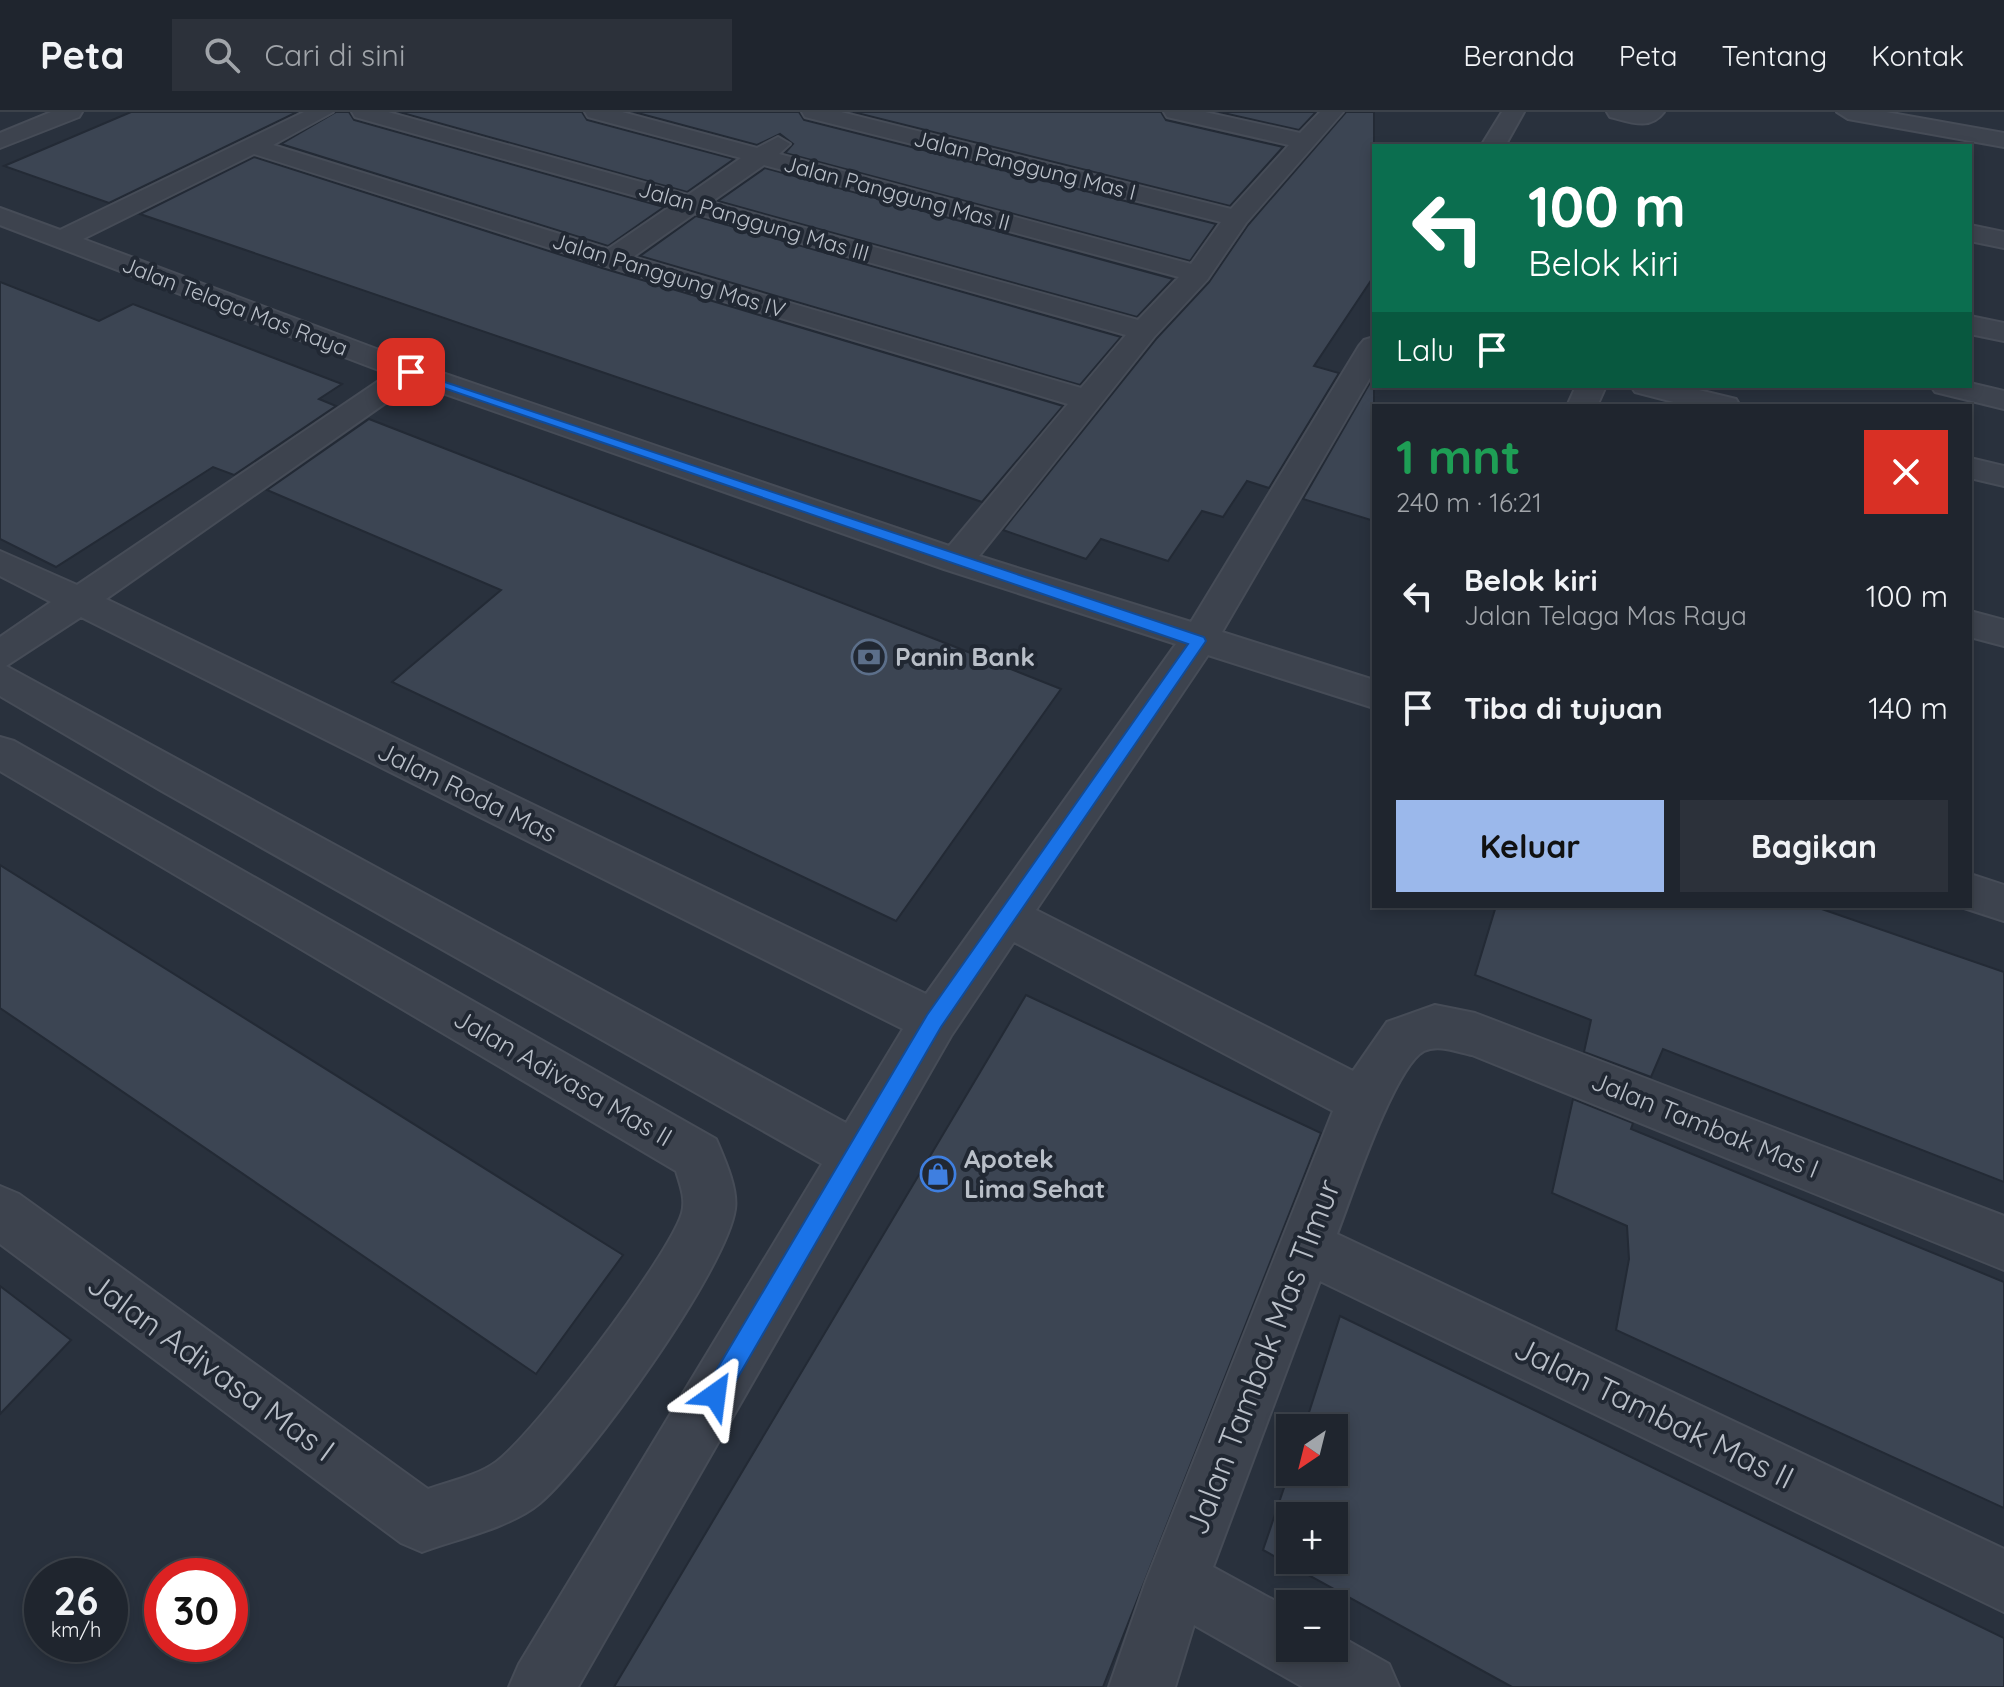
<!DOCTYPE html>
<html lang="id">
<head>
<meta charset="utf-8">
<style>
	body { margin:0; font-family:Quicksand,sans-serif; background:#2c313a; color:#f1f3f6; height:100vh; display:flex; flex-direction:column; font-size:30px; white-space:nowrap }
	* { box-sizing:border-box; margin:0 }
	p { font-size:26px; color:#a1a5aa }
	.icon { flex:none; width:44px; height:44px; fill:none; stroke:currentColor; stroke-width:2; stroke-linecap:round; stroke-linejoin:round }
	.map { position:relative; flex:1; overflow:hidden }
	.details { position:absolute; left:1372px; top:292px; width:600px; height:504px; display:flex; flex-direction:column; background:#1f252e; border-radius:0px; box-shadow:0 4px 12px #0003,0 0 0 2px #3c424a }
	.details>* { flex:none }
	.hud { position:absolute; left:1372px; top:32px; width:600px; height:244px; border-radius:0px; box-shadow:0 4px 12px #0003,0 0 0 2px #3c424a; background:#0b6e4f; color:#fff; overflow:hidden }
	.needle { width:52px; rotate:215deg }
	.buttons { position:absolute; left:1276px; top:1302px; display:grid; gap:16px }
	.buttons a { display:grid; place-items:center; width:72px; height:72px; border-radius:0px; background:#1f252e; box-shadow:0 4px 12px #0003,0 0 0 2px #3c424a; font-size:40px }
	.speed { position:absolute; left:24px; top:1446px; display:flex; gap:16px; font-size:40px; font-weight:700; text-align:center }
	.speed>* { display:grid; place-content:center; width:104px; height:104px; border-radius:50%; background:#1f252e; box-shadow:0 4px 12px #0003,0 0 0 2px #3c424a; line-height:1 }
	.speed small { font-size:20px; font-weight:400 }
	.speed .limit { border:12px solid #d22; background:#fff; color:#111 }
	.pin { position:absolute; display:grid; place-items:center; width:68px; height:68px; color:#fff; margin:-34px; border-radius:16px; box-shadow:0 4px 12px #0006 }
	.me { position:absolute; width:88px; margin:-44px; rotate:31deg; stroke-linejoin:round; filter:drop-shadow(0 0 6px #0008) }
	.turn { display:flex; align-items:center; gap:28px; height:168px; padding:0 24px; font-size:36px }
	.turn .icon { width:104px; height:104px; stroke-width:2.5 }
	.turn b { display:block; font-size:56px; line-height:68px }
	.then { display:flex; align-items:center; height:76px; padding:0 24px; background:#0003; gap:16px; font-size:30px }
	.round { display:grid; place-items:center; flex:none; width:84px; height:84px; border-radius:0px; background:#2c313a }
	.head { display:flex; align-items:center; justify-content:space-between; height:136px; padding:0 24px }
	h1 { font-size:48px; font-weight:700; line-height:60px; color:#1e9e55 }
	.cta { display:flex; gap:16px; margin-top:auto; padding:16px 24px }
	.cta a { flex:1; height:92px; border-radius:0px; background:#9bb8eb; color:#111; font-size:32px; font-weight:700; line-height:92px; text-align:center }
	.cta a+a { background:#2c313a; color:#f1f3f6 }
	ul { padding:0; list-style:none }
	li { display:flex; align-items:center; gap:24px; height:112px; padding:0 24px }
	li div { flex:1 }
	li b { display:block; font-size:30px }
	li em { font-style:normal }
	header { display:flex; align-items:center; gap:48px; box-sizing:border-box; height:112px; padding:0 40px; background:#1f252e; border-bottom:2px solid #3c424a }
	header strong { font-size:38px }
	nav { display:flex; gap:44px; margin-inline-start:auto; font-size:28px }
	.search { width:560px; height:72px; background:#2c313a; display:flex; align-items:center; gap:20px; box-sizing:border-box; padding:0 28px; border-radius:0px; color:#a1a5aa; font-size:30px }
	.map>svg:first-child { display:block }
	.building { fill:#3c4553; stroke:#232a35; stroke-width:2; fill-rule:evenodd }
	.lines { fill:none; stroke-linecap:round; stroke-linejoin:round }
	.minor-casing { stroke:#464c57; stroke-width:4 }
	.tertiary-casing { stroke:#464c57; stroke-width:4 }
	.minor { fill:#3d434e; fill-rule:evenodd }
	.tertiary { fill:#3d434e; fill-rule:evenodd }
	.route { fill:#1a73e8; stroke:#114b97; stroke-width:2 }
	.labels { text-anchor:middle; stroke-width:8; stroke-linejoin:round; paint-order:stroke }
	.far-street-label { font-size:22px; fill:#b9bfc8; stroke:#212833 }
	.poi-label { font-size:26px; font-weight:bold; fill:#b9bfc8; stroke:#212833; text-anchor:start }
	.street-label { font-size:26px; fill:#b9bfc8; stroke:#212833 }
	.near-street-label { font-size:32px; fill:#b9bfc8; stroke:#212833 }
</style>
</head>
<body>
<header>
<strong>Peta</strong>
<div class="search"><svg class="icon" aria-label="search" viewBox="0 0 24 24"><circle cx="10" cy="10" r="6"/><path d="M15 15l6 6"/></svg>Cari di sini</div>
<nav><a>Beranda</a><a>Peta</a><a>Tentang</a><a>Kontak</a></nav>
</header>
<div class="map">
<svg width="2004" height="1575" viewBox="0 0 2004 1575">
	<rect width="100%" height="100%" fill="#29313d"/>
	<!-- building -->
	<g class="building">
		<path d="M 131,0 L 297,0 L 109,91 L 4,54 Z"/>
		<path d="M 336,0 L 349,0 L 354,8 L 664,95 L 608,134 L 281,32 Z"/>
		<path d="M 399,0 L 582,0 L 587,8 L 734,47 L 687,80 Z"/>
		<path d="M 634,0 L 799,0 L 804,8 L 1216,112 L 1190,149 L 785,41 L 793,32 L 780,22 L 757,33 Z"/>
		<path d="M 853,0 L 1161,0 L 1166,8 L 1283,35 L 1230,94 Z"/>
		<path d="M 1219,0 L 1316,0 L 1299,18 Z"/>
		<path d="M 1346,0 L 1374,0 L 1374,164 L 1314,254 L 1339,261 L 1269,376 L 1247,369 L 1223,405 L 1202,399 L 1168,449 L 1101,427 L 1086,447 L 1003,418 L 1156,227 L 1209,170 L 1248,113 Z"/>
		<path d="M 254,45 L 602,156 L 1063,294 L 982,390 L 140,102 Z"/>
		<path d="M 765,56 L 1173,167 L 1137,205 L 718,89 Z"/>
		<path d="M 696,104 L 1121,225 L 1080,273 L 640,144 Z"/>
		<path d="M 0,170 L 99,209 L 133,192 L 342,272 L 319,287 L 336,294 L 234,363 L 213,355 L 56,455 L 0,427 Z"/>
		<path d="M 1371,269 L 1374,270 L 1374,409 L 1303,387 Z"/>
		<path d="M 369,307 L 958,536 L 1061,577 L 896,809 L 392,570 L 501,478 L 267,378 Z"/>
		<path d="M 0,753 L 623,1143 L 536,1262 L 0,896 Z"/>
		<path d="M 1496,794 L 1813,794 L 2004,860 L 2004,1070 L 1663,937 L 1651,965 L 1584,940 L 1591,908 L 1475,863 Z"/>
		<path d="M 1026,883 L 1321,1021 L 1103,1575 L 614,1575 Z"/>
		<path d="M 1573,987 L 1633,1011 L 1631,1017 L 2004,1170 L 2004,1396 L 1616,1218 L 1629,1147 L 1627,1114 L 1552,1081 Z"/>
		<path d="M 0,1174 L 71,1228 L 0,1302 Z"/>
		<path d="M 1340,1204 L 2004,1526 L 2004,1575 L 1512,1575 L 1263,1438 L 1290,1358 L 1334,1360 L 1334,1316 L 1304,1316 ZM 1290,1404 L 1334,1404 L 1334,1448 L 1290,1448 Z"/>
	</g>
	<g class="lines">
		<!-- minor casing -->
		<g class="minor-casing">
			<g id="minor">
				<path d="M 304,0 L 333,0 L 273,33 L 608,137 L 671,94 L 355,5 L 352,0 L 388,0 L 688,83 L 741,46 L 588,5 L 585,0 L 622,0 L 757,36 L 778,25 L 790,32 L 779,42 L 1191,152 L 1221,110 L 805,5 L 802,0 L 841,0 L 1231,97 L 1289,33 L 1167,5 L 1164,0 L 1205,0 L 1300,21 L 1320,0 L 1343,0 L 1246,111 L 1207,168 L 1154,225 L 979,444 L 1191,510 L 1359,234 L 1364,228 L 1374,225 L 1374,259 L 1222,520 L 1374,568 L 1374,596 L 1208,543 L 1036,798 L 1353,959 L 1387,910 L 1435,893 L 1475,901 L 2004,1104 L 2004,1158 L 1472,943 C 1457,940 1438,932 1424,939 C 1394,955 1351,1086 1337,1122 L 2004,1437 L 2004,1500 L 1320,1169 L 1213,1455 L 1290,1497 L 1290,1536 L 1334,1536 L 1334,1521 L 1389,1552 L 1399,1575 L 1303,1575 L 1194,1513 L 1175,1575 L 1109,1575 L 1146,1469 L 1333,999 L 1014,830 L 951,924 L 578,1575 L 509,1575 L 519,1552 L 822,1052 L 160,678 L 0,584 L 0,525 L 51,490 L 0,464 L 0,439 L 77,473 L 389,262 L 0,113 L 0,96 L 60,118 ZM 254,42 L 603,153 L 1068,292 L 949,434 L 422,254 L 83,127 ZM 764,53 L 1179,165 L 1138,208 L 711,90 ZM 695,101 L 1126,223 L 1081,276 L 633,145 ZM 414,271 L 944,457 L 1176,532 L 926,882 L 106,487 ZM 81,505 L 903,917 L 846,1011 L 6,554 Z"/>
				<path d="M 1502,0 L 1524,0 L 1505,34 L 1481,34 Z"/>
				<path d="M 1607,0 L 1664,0 C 1650,19 1630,10 1610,5 Z"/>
				<path d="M 1837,0 L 1886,0 L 2004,21 L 2004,35 L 1848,7 Z"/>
				<path d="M 1970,113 L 2004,120 L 2004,136 L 1970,129 Z"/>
				<path d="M 1970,204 L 2004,211 L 2004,229 L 1970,222 Z"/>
				<path d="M 1970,271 L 2004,279 L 2004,297 L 1935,280 L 1931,274 L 1970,274 Z"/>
				<path d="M 1576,274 L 1606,274 L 1597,294 L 1567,294 Z"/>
				<path d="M 1631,274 L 1682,274 L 1736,287 L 1740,294 L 1689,294 L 1635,280 Z"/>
				<path d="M 1970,346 L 2004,354 L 2004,374 L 1970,366 Z"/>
				<path d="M 1970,499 L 2004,508 L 2004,534 L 1970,525 Z"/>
				<path d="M 0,625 L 14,629 L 716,1027 C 724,1046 738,1076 735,1097 C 727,1157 588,1350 540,1391 C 512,1415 457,1427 422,1440 L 401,1431 L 0,1132 L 0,1074 L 19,1082 L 428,1377 C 450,1369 477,1364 496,1350 C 534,1322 669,1145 682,1101 C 686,1087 680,1072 676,1059 L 0,659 Z"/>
				<path d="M 1970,762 L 2004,773 L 2004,809 L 1958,794 L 1970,794 Z"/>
			</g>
		</g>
		<!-- tertiary casing -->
		<g class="tertiary-casing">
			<path id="tertiary" d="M 51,0 L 82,0 L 79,5 L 0,36 L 0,21 Z"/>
		</g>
		<!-- minor -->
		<use href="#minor" class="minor"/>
		<!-- tertiary -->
		<use href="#tertiary" class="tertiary"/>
	</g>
	<!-- route -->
	<path class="route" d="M 406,257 L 1204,525 L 1206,529 L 941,915 L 723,1291 L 715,1295 L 707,1291 L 703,1283 L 707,1274 L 927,903 L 1188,532 L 406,263 Z"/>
	<!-- icons -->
	<defs>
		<g id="bank-ring" transform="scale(1.8)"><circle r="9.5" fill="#212833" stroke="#5c6f8a" stroke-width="1.5"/><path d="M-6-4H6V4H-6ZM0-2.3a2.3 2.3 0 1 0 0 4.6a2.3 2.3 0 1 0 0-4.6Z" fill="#5c6f8a"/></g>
		<g id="shop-ring" transform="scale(1.8)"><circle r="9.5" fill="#212833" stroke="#3f7fe0" stroke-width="1.5"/><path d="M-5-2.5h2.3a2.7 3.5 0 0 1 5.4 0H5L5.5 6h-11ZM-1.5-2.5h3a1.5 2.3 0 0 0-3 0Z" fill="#3f7fe0"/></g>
	</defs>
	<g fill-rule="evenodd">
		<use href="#bank-ring" x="869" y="545"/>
		<use href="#shop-ring" x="938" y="1062"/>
	</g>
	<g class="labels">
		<!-- far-street labels -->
		<g class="far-street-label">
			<text transform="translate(1025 53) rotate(14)" y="8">Jalan Panggung Mas I</text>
			<text transform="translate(897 81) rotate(15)" y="8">Jalan Panggung Mas II</text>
			<text transform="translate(754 109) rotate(16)" y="8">Jalan Panggung Mas III</text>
			<text transform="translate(669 163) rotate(17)" y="8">Jalan Panggung Mas IV</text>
			<text transform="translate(235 194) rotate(21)" y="8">Jalan Telaga Mas Raya</text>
		</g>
		<!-- poi labels -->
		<g class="poi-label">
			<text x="895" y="554">Panin Bank</text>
			<text x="964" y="1056">Apotek<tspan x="964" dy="30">Lima Sehat</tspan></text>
		</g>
		<!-- street labels -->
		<g class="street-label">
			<text transform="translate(467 680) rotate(26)" y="9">Jalan Roda Mas</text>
			<text transform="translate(563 966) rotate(30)" y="9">Jalan Adivasa Mas II</text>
			<text transform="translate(1705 1013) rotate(22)" y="9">Jalan Tambak Mas I</text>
		</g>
		<!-- near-street labels -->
		<g class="near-street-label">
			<text transform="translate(1263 1245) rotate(-69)" y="11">Jalan Tambak Mas TImur</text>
			<text transform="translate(211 1255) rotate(36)" y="11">Jalan Adivasa Mas I</text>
			<text transform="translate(1654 1301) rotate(26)" y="11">Jalan Tambak Mas II</text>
		</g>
	</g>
</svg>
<div class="buttons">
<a><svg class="needle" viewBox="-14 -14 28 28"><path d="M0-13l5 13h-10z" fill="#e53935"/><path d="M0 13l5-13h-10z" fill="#a1a5aa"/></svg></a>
<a>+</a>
<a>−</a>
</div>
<div class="speed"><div>26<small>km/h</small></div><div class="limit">30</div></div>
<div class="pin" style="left:411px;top:260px;background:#d93025"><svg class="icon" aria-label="arrive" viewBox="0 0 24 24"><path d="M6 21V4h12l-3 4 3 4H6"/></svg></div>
<svg class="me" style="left:715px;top:1283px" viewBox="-20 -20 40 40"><path d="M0-17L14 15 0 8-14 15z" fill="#1a73e8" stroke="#fff" stroke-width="4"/></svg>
<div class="hud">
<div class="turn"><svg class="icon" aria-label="left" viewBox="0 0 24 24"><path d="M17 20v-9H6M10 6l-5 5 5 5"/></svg><div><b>100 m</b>Belok kiri</div></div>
<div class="then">Lalu<svg class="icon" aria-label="arrive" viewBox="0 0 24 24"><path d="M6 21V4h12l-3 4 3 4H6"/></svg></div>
</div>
<section class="details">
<div class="head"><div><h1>1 mnt</h1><p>240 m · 16:21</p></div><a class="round" style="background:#d93025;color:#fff"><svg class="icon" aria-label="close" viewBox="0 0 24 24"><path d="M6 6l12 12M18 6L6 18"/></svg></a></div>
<ul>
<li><svg class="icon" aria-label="left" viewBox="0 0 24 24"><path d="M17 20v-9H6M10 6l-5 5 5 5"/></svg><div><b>Belok kiri</b><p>Jalan Telaga Mas Raya</p></div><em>100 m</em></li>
<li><svg class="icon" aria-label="arrive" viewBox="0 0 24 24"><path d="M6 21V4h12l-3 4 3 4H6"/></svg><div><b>Tiba di tujuan</b></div><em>140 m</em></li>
</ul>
<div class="cta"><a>Keluar</a><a>Bagikan</a></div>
</section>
</div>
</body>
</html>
